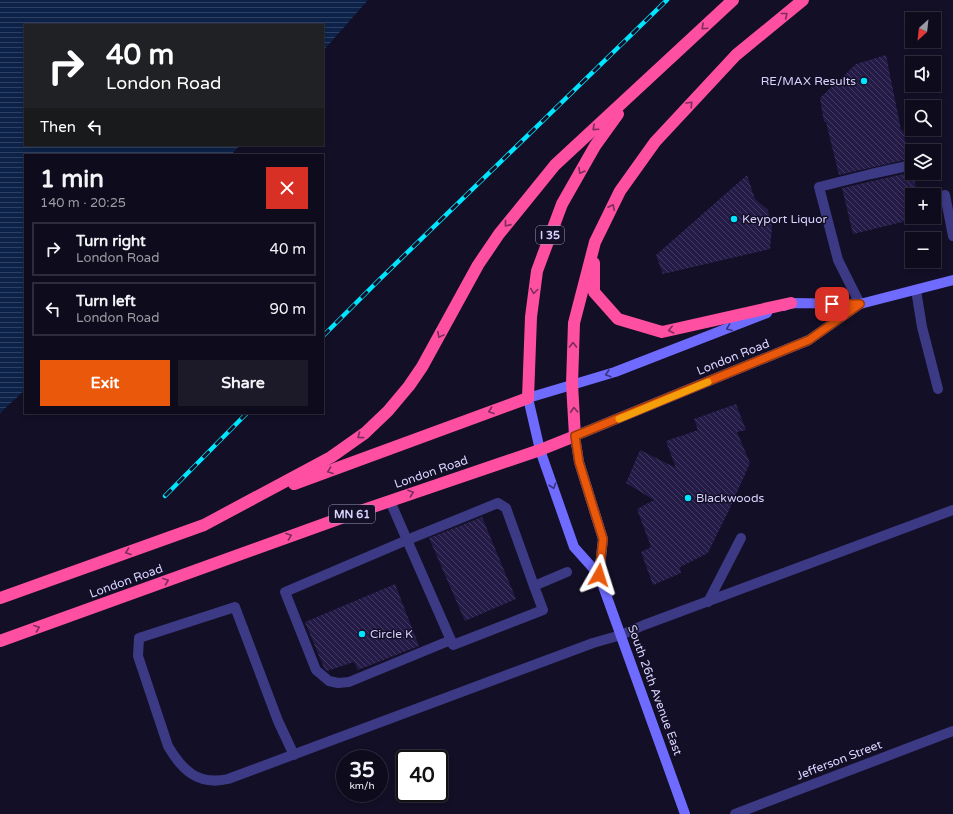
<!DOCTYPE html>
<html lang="en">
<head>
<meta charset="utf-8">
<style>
	body { margin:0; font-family:"Varela Round",sans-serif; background:#1c1929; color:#f1f3f6; height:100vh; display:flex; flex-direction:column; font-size:15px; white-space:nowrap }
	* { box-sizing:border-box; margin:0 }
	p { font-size:13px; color:#9b9ba3 }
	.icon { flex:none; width:22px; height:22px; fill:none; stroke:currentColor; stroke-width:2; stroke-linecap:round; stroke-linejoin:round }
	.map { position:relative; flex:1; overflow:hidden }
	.panel { position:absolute; left:24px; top:154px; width:300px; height:260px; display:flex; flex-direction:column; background:#0e0b1c; border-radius:0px; box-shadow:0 2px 6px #0003,0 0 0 1px #2e2b3b }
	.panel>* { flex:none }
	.top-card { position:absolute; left:24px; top:24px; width:300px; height:122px; border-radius:0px; box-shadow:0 2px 6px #0003,0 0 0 1px #2e2b3b; background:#202124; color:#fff; overflow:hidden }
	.needle { width:26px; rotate:207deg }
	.buttons { position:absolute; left:905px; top:12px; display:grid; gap:8px }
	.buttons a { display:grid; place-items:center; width:36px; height:36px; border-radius:0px; background:#0e0b1c; box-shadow:0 2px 6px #0003,0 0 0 1px #2e2b3b; font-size:20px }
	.speed { position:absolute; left:336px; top:750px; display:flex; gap:8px; font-size:20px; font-weight:700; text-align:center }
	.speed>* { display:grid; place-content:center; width:52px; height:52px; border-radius:50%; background:#0e0b1c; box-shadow:0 2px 6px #0003,0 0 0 1px #2e2b3b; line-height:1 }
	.speed small { font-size:10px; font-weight:400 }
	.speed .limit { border:2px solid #111; border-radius:6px; background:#fff; color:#111 }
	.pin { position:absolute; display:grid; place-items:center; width:34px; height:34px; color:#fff; margin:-17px; border-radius:8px; box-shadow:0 2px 6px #0006 }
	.me { position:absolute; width:44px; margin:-22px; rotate:6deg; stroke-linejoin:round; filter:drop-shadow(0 0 3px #0008) }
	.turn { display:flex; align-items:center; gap:14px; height:84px; padding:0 16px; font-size:18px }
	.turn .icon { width:52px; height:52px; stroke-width:2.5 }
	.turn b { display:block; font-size:28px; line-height:34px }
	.then { display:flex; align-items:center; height:38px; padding:0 16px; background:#0003; gap:8px; font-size:15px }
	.round { display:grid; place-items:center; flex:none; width:42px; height:42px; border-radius:0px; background:#1c1929 }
	.headline { display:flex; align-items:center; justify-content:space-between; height:68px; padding:0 16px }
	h1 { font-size:24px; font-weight:700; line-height:30px }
	.cta { display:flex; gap:8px; margin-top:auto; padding:8px 16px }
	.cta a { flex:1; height:46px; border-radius:0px; background:#ea580c; color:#fff; font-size:16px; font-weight:700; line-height:46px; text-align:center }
	.cta a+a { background:#1c1929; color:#f1f3f6 }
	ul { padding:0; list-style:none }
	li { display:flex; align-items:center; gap:12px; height:54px; margin:0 8px 6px; padding:0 8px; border:2px solid #2e2b3b; border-radius:0px }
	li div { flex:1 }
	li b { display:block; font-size:15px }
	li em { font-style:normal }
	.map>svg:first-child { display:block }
	.water { fill:url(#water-rules) }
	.building { fill:url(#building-back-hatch) }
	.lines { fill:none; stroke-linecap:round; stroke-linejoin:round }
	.lane { stroke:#3d3a85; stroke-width:10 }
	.street { stroke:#3d3a85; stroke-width:10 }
	.secondary { stroke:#6f6bff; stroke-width:10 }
	.highway { stroke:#ff4fa3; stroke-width:12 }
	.rail-casing { stroke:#00e5ff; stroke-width:4.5 }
	.rail { stroke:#130f26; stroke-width:3; stroke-dasharray:9; stroke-linecap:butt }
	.oneway { stroke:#7d2c5e }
	.oneway2 { stroke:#38347d }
	.route-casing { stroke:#983908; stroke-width:10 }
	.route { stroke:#ea580c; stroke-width:7 }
	.slow { stroke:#f59e0b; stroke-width:7 }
	.poi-dot { fill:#00e5ff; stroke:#130f26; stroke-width:1.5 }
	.labels { text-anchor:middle; stroke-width:3; stroke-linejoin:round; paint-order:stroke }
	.shield { fill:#130f26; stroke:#9e99be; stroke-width:1 }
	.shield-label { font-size:11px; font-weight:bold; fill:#d9d4ff }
	.poi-label { font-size:12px; fill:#d9d4ff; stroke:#130f26; text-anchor:start }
	.street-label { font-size:12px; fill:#d9d4ff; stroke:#130f26 }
</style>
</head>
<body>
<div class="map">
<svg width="953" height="814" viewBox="0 0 953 814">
	<defs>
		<pattern id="water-rules" width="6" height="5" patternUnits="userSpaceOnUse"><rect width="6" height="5" fill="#0c2248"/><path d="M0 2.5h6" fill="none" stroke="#2f4163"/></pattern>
		<pattern id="building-back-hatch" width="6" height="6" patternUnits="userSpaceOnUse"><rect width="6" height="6" fill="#241b47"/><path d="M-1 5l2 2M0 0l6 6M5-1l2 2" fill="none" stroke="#433b63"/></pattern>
	</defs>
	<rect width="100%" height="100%" fill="#130f26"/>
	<!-- water -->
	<path class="water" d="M 0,0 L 368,0 L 323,51 L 323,25 L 25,25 L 25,145 L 240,145 L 231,155 L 25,155 L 25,390 L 0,413 Z"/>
	<!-- building -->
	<g class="building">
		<path d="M 886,55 L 901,130 L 903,130 L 909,159 L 839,175 L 826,122 L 824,122 L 820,98 L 856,64 Z"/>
		<path d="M 912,172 L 918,195 L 912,195 L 912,217 L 923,217 L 853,234 L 842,188 Z"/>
		<path d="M 747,175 L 755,199 L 768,210 L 772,228 L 770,249 L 663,274 L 656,255 Z"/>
		<path d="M 736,404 L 746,430 L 737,432 L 750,463 L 730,508 L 708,553 L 680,567 L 681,573 L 653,585 L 641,552 L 651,547 L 637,509 L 654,500 L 626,483 L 640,450 L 676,468 L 666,441 L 698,430 L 694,419 Z"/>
		<path d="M 482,517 L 516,599 L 465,621 L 429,538 Z"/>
		<path d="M 395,584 L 419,646 L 358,670 L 354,662 L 327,671 L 324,668 L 305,622 Z"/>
	</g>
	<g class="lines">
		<!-- lane -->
		<g class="lane">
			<path d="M 934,160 L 937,159"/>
			<path d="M 945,195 L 953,236"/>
			<path d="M 916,290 L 922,327 L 938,389"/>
			<path d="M 860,304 L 838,260 L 819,187 L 871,174 L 912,165"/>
			<path d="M 390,501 L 407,540 L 498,503 L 506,508 L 534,586 L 567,572"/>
			<path d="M 708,602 L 741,538"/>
			<path d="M 451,640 L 349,682 L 338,683 L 329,681 L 316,670 L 285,592 L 407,540 L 453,645 L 543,610 L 534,586"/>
			<path d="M 294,755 L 278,721 L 235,607 L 139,638 L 138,656 L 168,746 C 182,770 198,786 228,779 L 593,643 L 621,635 L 644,625 L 953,510"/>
		</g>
		<!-- street -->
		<path class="street" d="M 735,814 L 953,731"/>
		<!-- secondary -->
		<g class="secondary">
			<path d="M 784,306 L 791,303 L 860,304 L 953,280"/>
			<path d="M 599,575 L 603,539 L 579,462 L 575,436 L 809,340 L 860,304"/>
			<path d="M 685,814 L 599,575 L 574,547 L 540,450 L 528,398 L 615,372 L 767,313"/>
		</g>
		<!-- highway -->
		<g class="highway">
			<path d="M 594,263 L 594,292 L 618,319 L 662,332 L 791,303"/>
			<path d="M 294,484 L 528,398 L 531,317 L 537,271 L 562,204 L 595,146 L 618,114"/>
			<path d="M 0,598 L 204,525 L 331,457 L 365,433 L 388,411 L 409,386 L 422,367 L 478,265 L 499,234 L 555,165 L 733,0"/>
			<path d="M 0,641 L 352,514 L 540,450 L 575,436 L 572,384 L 574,323 L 595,242 L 620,191 L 655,142 L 736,55 L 803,0"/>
		</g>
		<!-- rail casing -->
		<g class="rail-casing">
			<g id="rail">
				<path d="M 323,336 L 378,281 L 667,0"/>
				<path d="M 165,496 L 247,413"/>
			</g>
		</g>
		<!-- rail -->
		<use href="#rail" class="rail"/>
	</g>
	<!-- one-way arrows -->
	<defs><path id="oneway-chevron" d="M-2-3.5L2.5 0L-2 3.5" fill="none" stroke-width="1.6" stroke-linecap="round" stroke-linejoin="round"/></defs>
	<g class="oneway">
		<use href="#oneway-chevron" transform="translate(785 15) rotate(-39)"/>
		<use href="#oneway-chevron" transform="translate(704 27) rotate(137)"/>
		<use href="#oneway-chevron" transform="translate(690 104) rotate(-47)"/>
		<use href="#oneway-chevron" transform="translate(595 128) rotate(138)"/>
		<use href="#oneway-chevron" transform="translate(581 171) rotate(120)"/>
		<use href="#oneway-chevron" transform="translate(612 207) rotate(-64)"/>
		<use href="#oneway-chevron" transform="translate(507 224) rotate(129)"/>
		<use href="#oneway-chevron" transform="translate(534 291) rotate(98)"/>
		<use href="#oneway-chevron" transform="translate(671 330) rotate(167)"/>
		<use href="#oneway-chevron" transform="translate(440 335) rotate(118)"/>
		<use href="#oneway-chevron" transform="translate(573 345) rotate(-89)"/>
		<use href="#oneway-chevron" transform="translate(574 410) rotate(-93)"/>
		<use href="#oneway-chevron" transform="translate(491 411) rotate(160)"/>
		<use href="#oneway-chevron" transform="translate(360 436) rotate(144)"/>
		<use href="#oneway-chevron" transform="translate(330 471) rotate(160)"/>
		<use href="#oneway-chevron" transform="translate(411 493) rotate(-19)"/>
		<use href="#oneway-chevron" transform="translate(289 536) rotate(-20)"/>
		<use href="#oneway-chevron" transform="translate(128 552) rotate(160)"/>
		<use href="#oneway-chevron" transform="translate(166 581) rotate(-20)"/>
		<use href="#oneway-chevron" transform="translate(37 628) rotate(-20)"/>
	</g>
	<g class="oneway2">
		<use href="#oneway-chevron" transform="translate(729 328) rotate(159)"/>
		<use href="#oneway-chevron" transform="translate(608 374) rotate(164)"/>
		<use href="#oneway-chevron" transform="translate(553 486) rotate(71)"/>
	</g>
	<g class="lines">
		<!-- route casing -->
		<g class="route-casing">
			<path id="route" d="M 599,575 L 603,539 L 579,462 L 575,436 L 809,340 L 860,304 L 832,304"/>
		</g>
		<!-- route -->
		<use href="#route" class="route"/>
		<!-- slow -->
		<path class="slow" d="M 619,419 L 708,382"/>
	</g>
	<!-- markers -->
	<g class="poi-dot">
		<circle cx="864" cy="81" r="4"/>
		<circle cx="734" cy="219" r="4"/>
		<circle cx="688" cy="498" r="4"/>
		<circle cx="362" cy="634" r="4"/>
	</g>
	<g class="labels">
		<!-- shield labels -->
		<g class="shield">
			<rect x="536" y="226" width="28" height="18" rx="3"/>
			<rect x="329" y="505" width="46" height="18" rx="3"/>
		</g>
		<g class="shield-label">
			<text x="550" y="239">I 35</text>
			<text x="352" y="518">MN 61</text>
		</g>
		<!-- poi labels -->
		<g class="poi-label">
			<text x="856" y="85" text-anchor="end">RE/MAX Results</text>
			<text x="742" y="223">Keyport Liquor</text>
			<text x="696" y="502">Blackwoods</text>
			<text x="370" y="638">Circle K</text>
		</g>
		<!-- street labels -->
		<g class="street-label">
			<text transform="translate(733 357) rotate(-22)" y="4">London Road</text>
			<text transform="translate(431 472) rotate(-19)" y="4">London Road</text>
			<text transform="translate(126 581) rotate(-20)" y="4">London Road</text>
			<text transform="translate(655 690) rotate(70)" y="4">South 26th Avenue East</text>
			<text transform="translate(839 760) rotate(-21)" y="4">Jefferson Street</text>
		</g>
	</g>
</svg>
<div class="buttons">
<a><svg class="needle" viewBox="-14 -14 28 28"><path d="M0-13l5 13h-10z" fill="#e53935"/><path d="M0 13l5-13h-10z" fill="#9b9ba3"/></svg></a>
<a><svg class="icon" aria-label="sound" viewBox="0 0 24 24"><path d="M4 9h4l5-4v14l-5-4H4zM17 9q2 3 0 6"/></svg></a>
<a><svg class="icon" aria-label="search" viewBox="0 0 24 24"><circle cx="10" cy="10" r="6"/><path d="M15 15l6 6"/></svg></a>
<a><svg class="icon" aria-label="layers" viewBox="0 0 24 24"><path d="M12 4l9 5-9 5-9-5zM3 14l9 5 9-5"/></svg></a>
<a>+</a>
<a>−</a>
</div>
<div class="speed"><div>35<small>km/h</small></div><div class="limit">40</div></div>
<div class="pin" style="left:832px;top:304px;background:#d93025"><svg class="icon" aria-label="arrive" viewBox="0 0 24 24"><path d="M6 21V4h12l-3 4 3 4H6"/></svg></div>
<svg class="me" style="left:599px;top:575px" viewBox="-20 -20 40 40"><path d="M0-17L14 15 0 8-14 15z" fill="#ea580c" stroke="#fff" stroke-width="4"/></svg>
<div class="top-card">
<div class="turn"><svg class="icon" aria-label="right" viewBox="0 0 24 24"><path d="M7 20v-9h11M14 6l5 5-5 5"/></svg><div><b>40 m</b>London Road</div></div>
<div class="then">Then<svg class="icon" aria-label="left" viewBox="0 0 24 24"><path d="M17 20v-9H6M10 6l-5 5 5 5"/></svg></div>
</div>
<section class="panel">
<div class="headline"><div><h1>1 min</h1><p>140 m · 20:25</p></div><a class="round" style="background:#d93025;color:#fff"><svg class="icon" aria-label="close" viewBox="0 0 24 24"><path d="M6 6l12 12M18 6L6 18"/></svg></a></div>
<ul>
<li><svg class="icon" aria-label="right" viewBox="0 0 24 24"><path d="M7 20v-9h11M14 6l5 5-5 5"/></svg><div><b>Turn right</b><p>London Road</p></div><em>40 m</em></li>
<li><svg class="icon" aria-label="left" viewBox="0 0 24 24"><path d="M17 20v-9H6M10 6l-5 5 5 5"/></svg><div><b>Turn left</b><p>London Road</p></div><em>90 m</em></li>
</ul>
<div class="cta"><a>Exit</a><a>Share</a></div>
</section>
</div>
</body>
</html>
